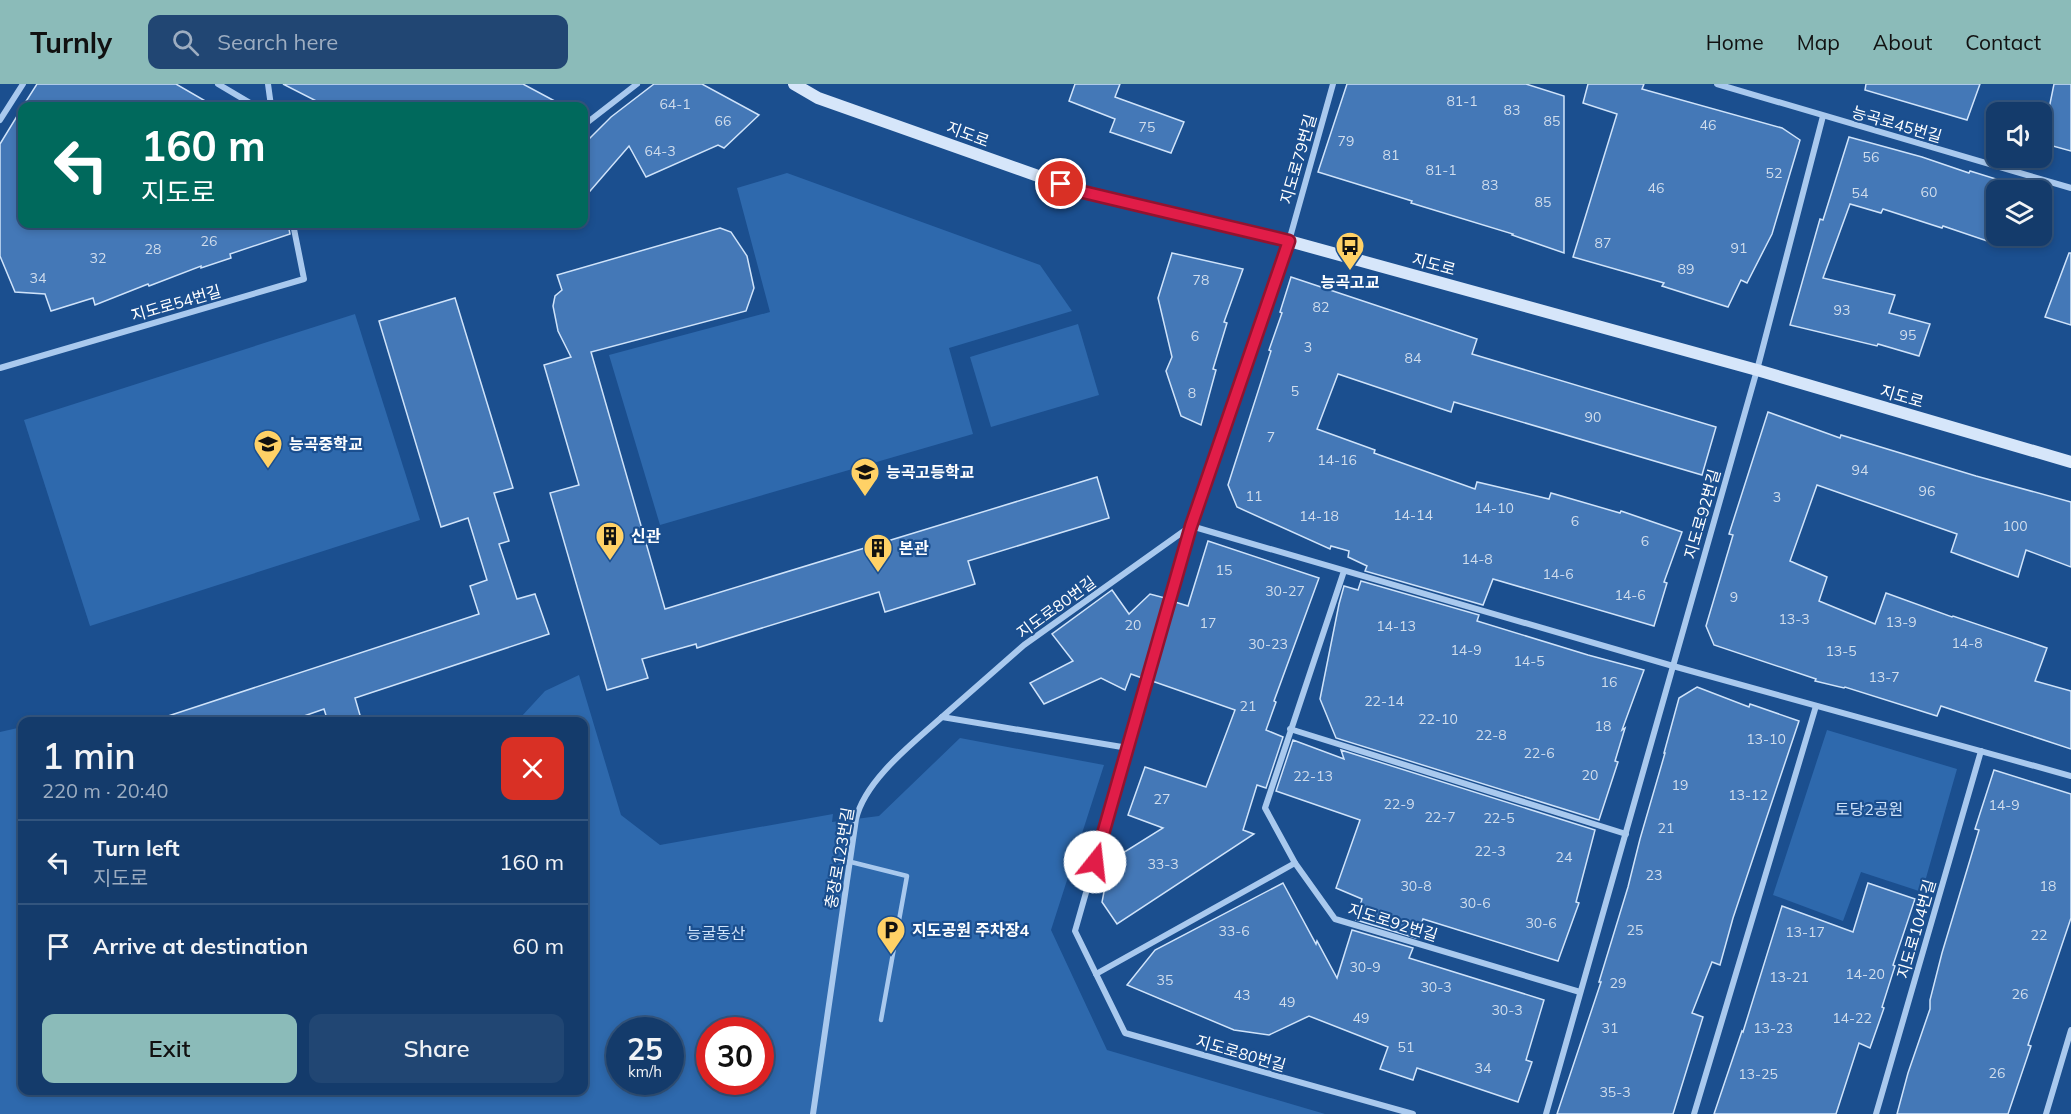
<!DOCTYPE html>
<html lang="en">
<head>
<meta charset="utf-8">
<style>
	body { margin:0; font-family:Mulish,"Noto Sans KR",sans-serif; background:#214673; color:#f1f3f6; height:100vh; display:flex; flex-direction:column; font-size:22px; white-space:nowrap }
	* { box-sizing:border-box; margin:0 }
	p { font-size:20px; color:#9dadc1 }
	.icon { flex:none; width:33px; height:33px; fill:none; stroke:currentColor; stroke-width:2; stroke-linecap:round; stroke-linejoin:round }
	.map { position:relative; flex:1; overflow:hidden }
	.sheet { position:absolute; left:18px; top:633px; width:570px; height:378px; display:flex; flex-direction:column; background:#143b6b; border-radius:12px; box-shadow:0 3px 9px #0003,0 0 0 2px #33557e }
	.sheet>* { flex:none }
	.hud { position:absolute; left:18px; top:18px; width:570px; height:126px; border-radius:12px; box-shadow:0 3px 9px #0003,0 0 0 2px #33557e; background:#00695c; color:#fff; overflow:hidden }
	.tools { position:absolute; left:1986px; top:18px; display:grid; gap:12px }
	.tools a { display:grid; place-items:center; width:66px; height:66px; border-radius:12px; background:#143b6b; box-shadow:0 3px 9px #0003,0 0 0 2px #33557e; font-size:30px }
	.speed { position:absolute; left:606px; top:933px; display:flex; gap:12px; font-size:30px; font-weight:700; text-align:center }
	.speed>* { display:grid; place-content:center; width:78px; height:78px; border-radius:50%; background:#143b6b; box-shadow:0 3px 9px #0003,0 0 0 2px #33557e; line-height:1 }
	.speed small { font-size:15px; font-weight:400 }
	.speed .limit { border:9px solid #d22; background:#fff; color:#111 }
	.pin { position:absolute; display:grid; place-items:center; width:51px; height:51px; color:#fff; margin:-26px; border:3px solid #fff; border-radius:50%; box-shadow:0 2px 6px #0007 }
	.me { position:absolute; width:66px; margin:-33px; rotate:16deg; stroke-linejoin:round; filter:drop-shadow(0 0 4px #0008) }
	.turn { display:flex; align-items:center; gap:21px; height:126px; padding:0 24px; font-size:27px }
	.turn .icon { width:78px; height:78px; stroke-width:2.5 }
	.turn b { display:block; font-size:42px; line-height:51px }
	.round { display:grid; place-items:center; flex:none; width:63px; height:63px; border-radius:12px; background:#214673 }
	.head { display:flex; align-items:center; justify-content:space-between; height:102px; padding:0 24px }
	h1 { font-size:36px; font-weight:600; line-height:45px }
	.primary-button { display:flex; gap:12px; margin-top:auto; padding:12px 24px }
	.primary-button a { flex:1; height:69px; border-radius:12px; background:#8bbbb9; color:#111; font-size:24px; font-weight:600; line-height:69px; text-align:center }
	.primary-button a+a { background:#214673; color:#f1f3f6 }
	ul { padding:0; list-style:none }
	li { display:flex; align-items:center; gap:18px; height:84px; padding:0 24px; border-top:2px solid #33557e }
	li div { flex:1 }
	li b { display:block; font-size:22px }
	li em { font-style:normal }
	header { display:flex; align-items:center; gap:36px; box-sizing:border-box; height:84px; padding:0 30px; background:#8bbbb9; color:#111 }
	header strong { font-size:28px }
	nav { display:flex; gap:33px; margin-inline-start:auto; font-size:21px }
	.search { width:420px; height:54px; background:#214673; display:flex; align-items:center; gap:15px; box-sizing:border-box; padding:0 21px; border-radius:12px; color:#9dadc1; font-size:22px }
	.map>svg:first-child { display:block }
	.green { fill:#2e69ad; fill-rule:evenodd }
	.building { fill:#4478b7; stroke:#cfe3fa; stroke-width:1.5 }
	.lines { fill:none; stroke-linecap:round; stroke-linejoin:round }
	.lane { stroke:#a9c9ee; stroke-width:4.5 }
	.street { stroke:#a9c9ee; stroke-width:6 }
	.secondary { stroke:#d6e6fa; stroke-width:12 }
	.route-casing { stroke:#92132f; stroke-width:15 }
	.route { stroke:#e11d48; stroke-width:10 }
	.labels { text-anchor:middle; stroke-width:4.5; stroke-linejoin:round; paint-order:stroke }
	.number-label { font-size:14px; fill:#d0dded }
	.street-label { font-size:16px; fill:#fff; stroke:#1b4f8f }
	.poi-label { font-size:16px; font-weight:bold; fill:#fff; stroke:#1b4f8f; text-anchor:start }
	.park-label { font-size:16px; fill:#cfe3fa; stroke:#1b4f8f }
</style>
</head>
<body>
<header>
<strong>Turnly</strong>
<div class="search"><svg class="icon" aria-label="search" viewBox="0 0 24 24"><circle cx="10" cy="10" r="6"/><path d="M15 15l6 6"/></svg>Search here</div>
<nav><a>Home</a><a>Map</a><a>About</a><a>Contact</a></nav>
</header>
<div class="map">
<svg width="2071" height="1030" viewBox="0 0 2071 1030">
	<rect width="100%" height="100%" fill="#1b4f8f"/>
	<!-- green -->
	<g class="green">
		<path d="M 787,89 L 1040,181 L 1072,227 L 949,264 L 973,350 L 660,441 L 609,271 L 770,228 L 737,104 Z"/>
		<path d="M 355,230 L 420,436 L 90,542 L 24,336 Z"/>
		<path d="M 1078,240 L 1099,311 L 991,343 L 970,273 Z"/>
		<path d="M 579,591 L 621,731 L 660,761 L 833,730 L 832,738 L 879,732 L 960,654 L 1104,681 L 1051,846 L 1107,966 L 1325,1030 L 0,1030 L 0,648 L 22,643 L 22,1006 L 584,1006 L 584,638 L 521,637 L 521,633 L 545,607 ZM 620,946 L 670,946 L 670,998 L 620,998 ZM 710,946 L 760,946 L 760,998 L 710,998 Z"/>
		<path d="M 1827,646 L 1957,685 L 1922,808 L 1861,788 L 1843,837 L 1773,811 Z"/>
	</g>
	<!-- building -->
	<g class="building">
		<path d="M 37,0 L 176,0 L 214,22 L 23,22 Z"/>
		<path d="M 283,0 L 523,0 L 564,22 L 326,22 Z"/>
		<path d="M 654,0 L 702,0 L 759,31 L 724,64 L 718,61 L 646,93 L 629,62 L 584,114 L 584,60 L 611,33 Z"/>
		<path d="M 1075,0 L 1120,0 L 1115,13 L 1184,38 L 1171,69 L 1110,48 L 1115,35 L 1069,17 Z"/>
		<path d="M 1347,0 L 1526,0 L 1564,12 L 1564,169 L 1512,151 L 1513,150 L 1411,119 L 1412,117 L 1318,88 Z"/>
		<path d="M 1588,0 L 1644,0 L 1642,5 L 1782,44 L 1800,56 L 1772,150 L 1747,199 L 1741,196 L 1728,223 L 1662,202 L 1664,199 L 1573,173 L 1617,30 L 1583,19 Z"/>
		<path d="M 1866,0 L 1980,0 L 1967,36 L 1865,6 Z"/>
		<path d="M 2054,0 L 2071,0 L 2071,67 L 2042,59 Z"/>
		<path d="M 22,24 L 22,140 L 288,140 L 290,150 L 230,170 L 231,174 L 201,184 L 201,182 L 149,202 L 148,200 L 95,221 L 93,214 L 51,227 L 45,210 L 15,208 L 0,172 L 0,60 Z"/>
		<path d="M 1849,53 L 1922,73 L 1969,89 L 1970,87 L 1996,95 L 1996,160 L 1943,142 L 1942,144 L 1883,125 L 1881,129 L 1850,120 L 1823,194 L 1895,211 L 1889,229 L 1930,240 L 1919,272 L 1878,260 L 1877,262 L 1790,241 L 1820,135 L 1823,136 Z"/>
		<path d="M 720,144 L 731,148 L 747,172 L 754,204 L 746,227 L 591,268 L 665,525 L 1097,393 L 1109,434 L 968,477 L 975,500 L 885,528 L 879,508 L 697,564 L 696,560 L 642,575 L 648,594 L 607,606 L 550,409 L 579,401 L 544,281 L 571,273 L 558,247 L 553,222 L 555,212 L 562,206 L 557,191 Z"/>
		<path d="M 1172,169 L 1243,185 L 1224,238 L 1227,239 L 1213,285 L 1216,286 L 1201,341 L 1181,332 L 1166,287 L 1172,273 L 1158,214 Z"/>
		<path d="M 2069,169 L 2071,169 L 2071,241 L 2045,233 Z"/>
		<path d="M 1291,193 L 1477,255 L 1472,270 L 1716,343 L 1702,391 L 1454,318 L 1451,328 L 1338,290 L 1317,345 L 1375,366 L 1374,369 L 1475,405 L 1477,398 L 1549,415 L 1551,409 L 1620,429 L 1621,427 L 1682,448 L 1664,498 L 1667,499 L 1654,542 L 1493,495 L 1483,521 L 1365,487 L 1367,482 L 1348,473 L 1349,467 L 1331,462 L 1330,465 L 1237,423 L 1228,401 L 1271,267 L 1269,266 L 1282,229 L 1280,228 Z"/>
		<path d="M 455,214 L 513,404 L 494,409 L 509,457 L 499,460 L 517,515 L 535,510 L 549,550 L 355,614 L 362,638 L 328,638 L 324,625 L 287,638 L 166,638 L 165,633 L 479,530 L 470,502 L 487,496 L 468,434 L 441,443 L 379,237 Z"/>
		<path d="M 1768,328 L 1840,354 L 1841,351 L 1976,392 L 2071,418 L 2071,483 L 2026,466 L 2018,493 L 1951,468 L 1957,450 L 1817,401 L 1790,477 L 1827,493 L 1819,517 L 1875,540 L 1886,509 L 1952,533 L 1953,532 L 2047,564 L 2035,597 L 2071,607 L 2071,665 L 1941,622 L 1937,632 L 1845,603 L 1844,604 L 1815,597 L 1816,595 L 1714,561 L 1706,542 L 1733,451 L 1729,450 Z"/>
		<path d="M 1208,457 L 1319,494 L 1274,617 L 1276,618 L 1266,646 L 1283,653 L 1266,704 L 1257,701 L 1243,746 L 1254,750 L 1117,840 L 1102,818 L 1110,777 L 1163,744 L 1128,731 L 1145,683 L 1206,703 L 1235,626 L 1152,597 L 1175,518 L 1188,522 Z"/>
		<path d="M 1361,497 L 1479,531 L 1477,537 L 1588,571 L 1644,586 L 1622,646 L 1625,644 L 1615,677 L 1618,678 L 1599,736 L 1336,654 L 1320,615 L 1339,520 L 1344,502 L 1358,506 Z"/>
		<path d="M 1112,506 L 1129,530 L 1150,510 L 1165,514 L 1142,594 L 1131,590 L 1125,606 L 1101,594 L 1044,620 L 1030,599 L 1073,577 L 1052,550 Z"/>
		<path d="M 1697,603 L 1749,623 L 1750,620 L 1799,637 L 1733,834 L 1720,881 L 1712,878 L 1692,929 L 1703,933 L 1673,1030 L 1557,1030 L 1601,898 L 1599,898 L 1628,803 L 1640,755 L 1665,669 L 1664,669 L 1679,614 Z"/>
		<path d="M 1293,656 L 1344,675 L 1341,666 L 1595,746 L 1576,818 L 1579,819 L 1558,877 L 1423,835 L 1416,854 L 1356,836 L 1362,815 L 1336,804 L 1360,736 L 1276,707 Z"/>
		<path d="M 1994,686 L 2071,710 L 2071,834 L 2028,961 L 2031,962 L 2008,1030 L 1897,1030 L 1908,989 L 1930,925 L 1930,916 L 1942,869 L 1979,746 L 1975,745 Z"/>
		<path d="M 1283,799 L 1316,860 L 1317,857 L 1337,894 L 1352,846 L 1413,864 L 1409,874 L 1544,916 L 1526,976 L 1532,978 L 1518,1018 L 1417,984 L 1413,996 L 1380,985 L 1388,963 L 1309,932 L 1269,951 L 1234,946 L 1127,901 L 1155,866 Z"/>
		<path d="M 1868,799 L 1915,815 L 1893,881 L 1895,882 L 1882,923 L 1884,924 L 1870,964 L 1859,959 L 1836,1030 L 1714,1030 L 1742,947 L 1743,948 L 1782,822 L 1853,848 Z"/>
	</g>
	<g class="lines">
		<!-- lane -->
		<path class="lane" d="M 851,778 L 907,792 L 881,936"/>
		<!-- street -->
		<g class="street">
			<path d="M 218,0 L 255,22"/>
			<path d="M 268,0 L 271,22"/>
			<path d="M 1333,0 L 1289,157 L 1191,442 L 1075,847 L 1125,949 L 1413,1030"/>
			<path d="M 1717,0 L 2071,104"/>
			<path d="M 0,36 L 23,0"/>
			<path d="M 584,41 L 637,0"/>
			<path d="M 0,284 L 304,195 L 293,140"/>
			<path d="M 1344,487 L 1265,724 L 1295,779 L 1335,835 L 1580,908"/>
			<path d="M 942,633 L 1024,561 L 1191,442 L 1673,582 L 2071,692"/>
			<path d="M 1290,645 L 1626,750"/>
			<path d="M 1096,890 L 1295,779"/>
			<path d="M 813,1030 L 856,735 C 865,696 913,659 942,633 L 1128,664"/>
			<path d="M 1546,1030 L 1757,286 L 1823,32"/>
			<path d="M 1694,1030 L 1816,622"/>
			<path d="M 1876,1030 L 1981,667"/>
			<path d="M 2046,1030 L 2071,946"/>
		</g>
		<!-- secondary -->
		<path class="secondary" d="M 794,0 L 818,14 L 1083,108 L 1289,157 L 1757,286 L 2071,378"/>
	</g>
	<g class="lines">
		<!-- route casing -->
		<g class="route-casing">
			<path id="route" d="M 1061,100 L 1083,108 L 1289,157 L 1191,442 L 1095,778"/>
		</g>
		<!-- route -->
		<use href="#route" class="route"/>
	</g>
	<!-- icons -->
	<defs>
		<g id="bus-pin" transform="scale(1.5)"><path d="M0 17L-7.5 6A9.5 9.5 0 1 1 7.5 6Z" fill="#ffd166" stroke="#1b4f8f"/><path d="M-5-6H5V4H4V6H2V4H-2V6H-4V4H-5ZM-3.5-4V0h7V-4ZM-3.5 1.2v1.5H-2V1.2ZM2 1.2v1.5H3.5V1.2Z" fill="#111"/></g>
		<g id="school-pin" transform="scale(1.5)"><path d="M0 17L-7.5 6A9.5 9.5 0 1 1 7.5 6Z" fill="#ffd166" stroke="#1b4f8f"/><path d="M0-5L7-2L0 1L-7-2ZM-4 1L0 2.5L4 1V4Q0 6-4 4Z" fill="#111"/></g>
		<g id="building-pin" transform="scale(1.5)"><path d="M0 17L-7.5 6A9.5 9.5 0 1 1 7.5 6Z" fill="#ffd166" stroke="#1b4f8f"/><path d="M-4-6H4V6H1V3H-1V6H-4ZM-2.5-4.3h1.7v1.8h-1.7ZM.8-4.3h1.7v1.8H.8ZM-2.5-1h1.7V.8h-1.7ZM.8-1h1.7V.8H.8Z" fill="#111"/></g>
		<g id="parking-pin" transform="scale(1.5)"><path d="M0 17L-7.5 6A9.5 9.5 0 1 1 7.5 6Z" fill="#ffd166" stroke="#1b4f8f"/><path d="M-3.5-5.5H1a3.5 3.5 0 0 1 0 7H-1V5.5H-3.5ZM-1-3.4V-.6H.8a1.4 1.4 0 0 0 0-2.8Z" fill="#111"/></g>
	</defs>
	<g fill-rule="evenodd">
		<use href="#bus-pin" x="1350" y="162"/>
		<use href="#school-pin" x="268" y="360"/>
		<use href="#school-pin" x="865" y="388"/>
		<use href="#building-pin" x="610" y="452"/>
		<use href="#building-pin" x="878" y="464"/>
		<use href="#parking-pin" x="891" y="846"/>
	</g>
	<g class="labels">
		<!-- number labels -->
		<g class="number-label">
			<text x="1462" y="22">81-1</text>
			<text x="675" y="25">64-1</text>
			<text x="1512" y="31">83</text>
			<text x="723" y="42">66</text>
			<text x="1552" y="42">85</text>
			<text x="1708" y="46">46</text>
			<text x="1147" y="48">75</text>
			<text x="1346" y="62">79</text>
			<text x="660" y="72">64-3</text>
			<text x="1391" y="76">81</text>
			<text x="1871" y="78">56</text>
			<text x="1441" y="91">81-1</text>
			<text x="1774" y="94">52</text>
			<text x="1490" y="106">83</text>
			<text x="1656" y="109">46</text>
			<text x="1929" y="113">60</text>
			<text x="1860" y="114">54</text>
			<text x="1543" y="123">85</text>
			<text x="209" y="162">26</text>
			<text x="1603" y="164">87</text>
			<text x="1739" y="169">91</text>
			<text x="153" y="170">28</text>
			<text x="98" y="179">32</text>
			<text x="1686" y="190">89</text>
			<text x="38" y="199">34</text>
			<text x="1201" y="201">78</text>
			<text x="1321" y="228">82</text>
			<text x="1842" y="231">93</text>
			<text x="1908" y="256">95</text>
			<text x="1195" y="257">6</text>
			<text x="1308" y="268">3</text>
			<text x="1413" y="279">84</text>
			<text x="1295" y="312">5</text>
			<text x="1192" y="314">8</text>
			<text x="1593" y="338">90</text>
			<text x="1271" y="358">7</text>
			<text x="1337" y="381">14-16</text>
			<text x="1860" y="391">94</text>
			<text x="1927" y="412">96</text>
			<text x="1254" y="417">11</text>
			<text x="1777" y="418">3</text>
			<text x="1494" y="429">14-10</text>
			<text x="1413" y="436">14-14</text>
			<text x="1319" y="437">14-18</text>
			<text x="1575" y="442">6</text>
			<text x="2015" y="447">100</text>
			<text x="1645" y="462">6</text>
			<text x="1477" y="480">14-8</text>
			<text x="1224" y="491">15</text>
			<text x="1558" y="495">14-6</text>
			<text x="1285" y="512">30-27</text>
			<text x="1630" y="516">14-6</text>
			<text x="1734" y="518">9</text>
			<text x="1794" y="540">13-3</text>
			<text x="1901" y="543">13-9</text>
			<text x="1208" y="544">17</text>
			<text x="1133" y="546">20</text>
			<text x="1396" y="547">14-13</text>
			<text x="1967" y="564">14-8</text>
			<text x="1268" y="565">30-23</text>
			<text x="1466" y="571">14-9</text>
			<text x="1841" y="572">13-5</text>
			<text x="1529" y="582">14-5</text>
			<text x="1884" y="598">13-7</text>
			<text x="1609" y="603">16</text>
			<text x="1384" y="622">22-14</text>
			<text x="1248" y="627">21</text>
			<text x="1438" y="640">22-10</text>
			<text x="1603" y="647">18</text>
			<text x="1491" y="656">22-8</text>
			<text x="1766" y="660">13-10</text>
			<text x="1539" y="674">22-6</text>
			<text x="1590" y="696">20</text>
			<text x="1313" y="697">22-13</text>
			<text x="1680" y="706">19</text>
			<text x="1748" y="716">13-12</text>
			<text x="1162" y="720">27</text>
			<text x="1399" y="725">22-9</text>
			<text x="2004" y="726">14-9</text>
			<text x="1440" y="738">22-7</text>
			<text x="1499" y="739">22-5</text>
			<text x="1666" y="749">21</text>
			<text x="1490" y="772">22-3</text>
			<text x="1564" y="778">24</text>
			<text x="1163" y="785">33-3</text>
			<text x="1654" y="796">23</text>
			<text x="1416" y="807">30-8</text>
			<text x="2048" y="807">18</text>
			<text x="1475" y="824">30-6</text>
			<text x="1541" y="844">30-6</text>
			<text x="1635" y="851">25</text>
			<text x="1234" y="852">33-6</text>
			<text x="1805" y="853">13-17</text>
			<text x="2039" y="856">22</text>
			<text x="1365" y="888">30-9</text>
			<text x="1865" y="895">14-20</text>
			<text x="1789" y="898">13-21</text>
			<text x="1165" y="901">35</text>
			<text x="1618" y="904">29</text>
			<text x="1436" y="908">30-3</text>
			<text x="2020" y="915">26</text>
			<text x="1242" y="916">43</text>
			<text x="1287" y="923">49</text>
			<text x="1507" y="931">30-3</text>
			<text x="1361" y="939">49</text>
			<text x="1852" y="939">14-22</text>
			<text x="1610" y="949">31</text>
			<text x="1773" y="949">13-23</text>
			<text x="1406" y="968">51</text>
			<text x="1483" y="989">34</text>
			<text x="1997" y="994">26</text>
			<text x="1758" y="995">13-25</text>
			<text x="1615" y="1013">35-3</text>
		</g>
		<!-- street labels -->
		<g class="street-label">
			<text transform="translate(1897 40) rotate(16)" y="6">능곡로45번길</text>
			<text transform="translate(968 50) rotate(20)" y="6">지도로</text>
			<text transform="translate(1298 75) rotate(-74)" y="6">지도로79번길</text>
			<text transform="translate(1434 180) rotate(15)" y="6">지도로</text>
			<text transform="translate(176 219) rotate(-16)" y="6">지도로54번길</text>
			<text transform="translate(1902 312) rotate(16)" y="6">지도로</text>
			<text transform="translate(1702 430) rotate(-74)" y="6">지도로92번길</text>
			<text transform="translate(1056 523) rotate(-36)" y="6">지도로80번길</text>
			<text transform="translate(839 774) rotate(-80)" y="6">충장로123번길</text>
			<text transform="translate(1393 838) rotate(17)" y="6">지도로92번길</text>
			<text transform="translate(1916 845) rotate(-74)" y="6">지도로104번길</text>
			<text transform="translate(1241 969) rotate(16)" y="6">지도로80번길</text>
		</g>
		<!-- poi labels -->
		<g class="poi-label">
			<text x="1350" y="204" text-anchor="middle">능곡고교</text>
			<text x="289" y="366">능곡중학교</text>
			<text x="886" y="394">능곡고등학교</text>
			<text x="631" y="458">신관</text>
			<text x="899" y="470">본관</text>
			<text x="912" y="852">지도공원 주차장4</text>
		</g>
		<!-- park labels -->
		<g class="park-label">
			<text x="1869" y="731">토당2공원</text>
			<text x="716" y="855">능굴동산</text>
		</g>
	</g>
</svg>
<div class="tools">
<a><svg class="icon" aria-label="sound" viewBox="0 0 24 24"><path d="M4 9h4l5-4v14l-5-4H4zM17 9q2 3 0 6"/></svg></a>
<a><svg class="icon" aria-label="layers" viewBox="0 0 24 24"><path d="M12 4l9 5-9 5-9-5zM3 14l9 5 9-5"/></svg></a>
</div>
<div class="speed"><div>25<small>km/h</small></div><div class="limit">30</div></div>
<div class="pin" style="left:1061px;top:100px;background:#d93025"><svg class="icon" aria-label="arrive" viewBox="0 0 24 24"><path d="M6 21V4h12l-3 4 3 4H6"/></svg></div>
<svg class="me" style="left:1095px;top:778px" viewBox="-20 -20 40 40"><circle r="19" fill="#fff"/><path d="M0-13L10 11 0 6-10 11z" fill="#e11d48"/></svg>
<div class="hud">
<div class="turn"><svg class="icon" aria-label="left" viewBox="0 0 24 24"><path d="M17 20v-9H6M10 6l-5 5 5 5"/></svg><div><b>160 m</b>지도로</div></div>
</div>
<section class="sheet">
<div class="head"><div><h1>1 min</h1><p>220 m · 20:40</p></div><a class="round" style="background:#d93025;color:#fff"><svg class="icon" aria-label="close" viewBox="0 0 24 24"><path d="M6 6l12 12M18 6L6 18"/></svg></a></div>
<ul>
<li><svg class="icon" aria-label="left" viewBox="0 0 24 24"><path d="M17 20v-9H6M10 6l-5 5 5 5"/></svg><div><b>Turn left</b><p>지도로</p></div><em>160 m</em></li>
<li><svg class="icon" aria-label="arrive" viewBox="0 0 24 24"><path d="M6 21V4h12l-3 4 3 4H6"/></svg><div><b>Arrive at destination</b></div><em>60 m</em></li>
</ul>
<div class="primary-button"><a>Exit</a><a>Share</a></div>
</section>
</div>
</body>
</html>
